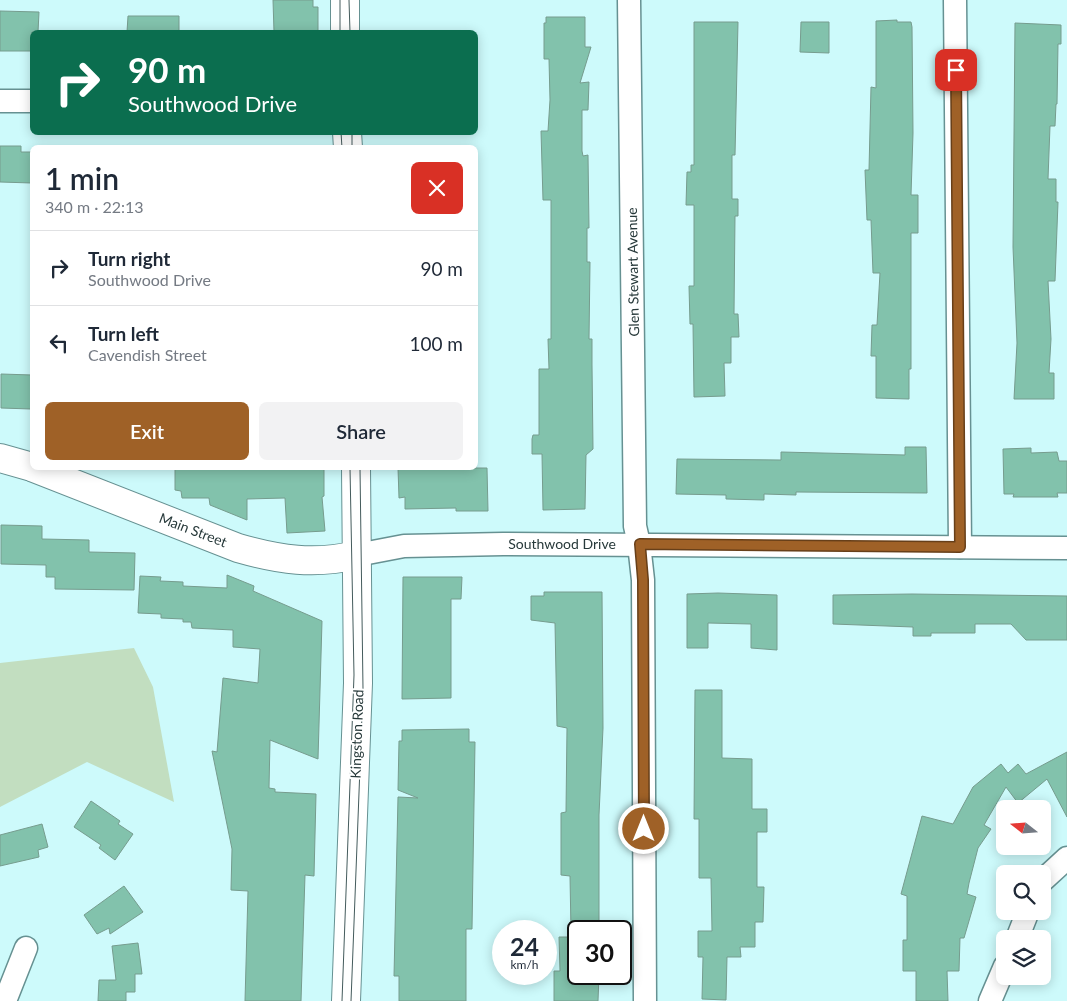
<!DOCTYPE html>
<html lang="en">
<head>
<meta charset="utf-8">
<style>
	body { margin:0; font-family:Lato,sans-serif; background:#f2f2f3; color:#1f2937; height:100vh; display:flex; flex-direction:column; font-size:19px; white-space:nowrap }
	* { box-sizing:border-box; margin:0 }
	p { font-size:16px; color:#747a83 }
	.icon { flex:none; width:28px; height:28px; fill:none; stroke:currentColor; stroke-width:2; stroke-linecap:round; stroke-linejoin:round }
	.map { position:relative; flex:1; overflow:hidden }
	.drawer { position:absolute; left:30px; top:145px; width:448px; height:325px; display:flex; flex-direction:column; background:#fff; border-radius:8px; box-shadow:0 2px 12px #0003 }
	.drawer>* { flex:none }
	.banner { position:absolute; left:30px; top:30px; width:448px; height:105px; border-radius:8px; box-shadow:0 2px 12px #0003; background:#0b6e4f; color:#fff; overflow:hidden }
	.needle { width:32px; rotate:287deg }
	.buttons { position:absolute; left:996px; top:800px; display:grid; gap:10px }
	.buttons a { display:grid; place-items:center; width:55px; height:55px; border-radius:8px; background:#fff; box-shadow:0 2px 12px #0003; font-size:25px }
	.speed { position:absolute; left:492px; top:920px; display:flex; gap:10px; font-size:25px; font-weight:700; text-align:center }
	.speed>* { display:grid; place-content:center; width:65px; height:65px; border-radius:50%; background:#fff; box-shadow:0 2px 12px #0003; line-height:1 }
	.speed small { font-size:12px; font-weight:400 }
	.speed .limit { border:2px solid #111; border-radius:8px; background:#fff; color:#111 }
	.pin { position:absolute; display:grid; place-items:center; width:42px; height:42px; color:#fff; margin:-21px; border-radius:10px; box-shadow:0 2px 8px #0006 }
	.me { position:absolute; width:55px; margin:-28px; rotate:0deg; stroke-linejoin:round; filter:drop-shadow(0 0 4px #0008) }
	.turn { display:flex; align-items:center; gap:18px; height:105px; padding:0 15px; font-size:22px }
	.turn .icon { width:65px; height:65px; stroke-width:2.5 }
	.turn b { display:block; font-size:35px; line-height:42px }
	.round { display:grid; place-items:center; flex:none; width:52px; height:52px; border-radius:8px; background:#f2f2f3 }
	.headline { display:flex; align-items:center; justify-content:space-between; height:85px; padding:0 15px }
	h1 { font-size:30px; font-weight:600; line-height:38px }
	.primary-button { display:flex; gap:10px; margin-top:auto; padding:10px 15px }
	.primary-button a { flex:1; height:58px; border-radius:8px; background:#9f6127; color:#fff; font-size:20px; font-weight:600; line-height:58px; text-align:center }
	.primary-button a+a { background:#f2f2f3; color:#1f2937 }
	ul { padding:0; list-style:none }
	li { display:flex; align-items:center; gap:15px; height:75px; padding:0 15px; border-top:1px solid #e0e1e3 }
	li div { flex:1 }
	li b { display:block; font-size:19px }
	li em { font-style:normal }
	.map>svg:first-child { display:block }
	.green { fill:#c2dec0 }
	.building { fill:#82c2ac; stroke:#769c8e }
	.lines { fill:none; stroke-linecap:round; stroke-linejoin:round }
	.minor-casing { stroke:#669192; stroke-width:25 }
	.tertiary-casing { stroke:#669192; stroke-width:30 }
	.secondary-casing { stroke:#669192; stroke-width:30 }
	.minor { stroke:#fff; stroke-width:22 }
	.tertiary { stroke:#fff; stroke-width:28 }
	.secondary { stroke:#fff; stroke-width:28 }
	.tram { stroke:#445b5c; stroke-width:1 }
	.route-casing { stroke:#673f19; stroke-width:12 }
	.route { stroke:#9f6127; stroke-width:9 }
	.labels { text-anchor:middle; stroke-width:4; stroke-linejoin:round; paint-order:stroke }
	.street-label { font-size:14px; fill:#27393a; stroke:#fff }
</style>
</head>
<body>
<div class="map">
<svg width="1067" height="1001" viewBox="0 0 1067 1001">
	<rect width="100%" height="100%" fill="#cdfafb"/>
	<!-- green -->
	<path class="green" d="M 134,648 L 153,687 L 174,802 L 87,762 L 0,807 L 0,663 Z"/>
	<!-- building -->
	<g class="building">
		<path d="M 273,0 L 313,0 L 313,7 L 318,7 L 318,32 L 274,32 Z"/>
		<path d="M 0,11 L 39,12 L 38,32 L 32,32 L 32,51 L 0,51 Z"/>
		<path d="M 128,16 L 179,16 L 179,32 L 127,32 Z"/>
		<path d="M 546,17 L 585,17 L 585,47 L 591,47 L 580,83 L 589,82 L 588,110 L 582,110 L 582,151 L 583,156 L 588,155 L 589,228 L 587,228 L 587,262 L 590,262 L 589,339 L 592,339 L 592,365 L 593,449 L 586,455 L 585,509 L 543,510 L 542,454 L 532,454 L 532,439 L 533,435 L 539,435 L 539,369 L 549,369 L 548,339 L 551,339 L 551,200 L 543,200 L 541,131 L 548,131 L 550,100 L 549,59 L 544,59 L 544,23 L 546,23 Z"/>
		<path d="M 897,20 L 897,22 L 911,22 L 912,27 L 913,133 L 911,195 L 918,195 L 918,233 L 911,233 L 911,369 L 909,369 L 909,399 L 876,398 L 876,356 L 871,356 L 872,325 L 877,325 L 880,273 L 873,273 L 871,220 L 867,220 L 865,170 L 869,170 L 871,87 L 876,88 L 876,21 Z"/>
		<path d="M 694,22 L 738,22 L 735,155 L 732,155 L 732,199 L 738,199 L 738,216 L 735,216 L 734,314 L 738,314 L 739,337 L 731,337 L 731,363 L 724,363 L 725,396 L 694,397 L 693,324 L 690,324 L 689,286 L 694,286 L 694,205 L 686,205 L 687,172 L 691,172 L 691,165 L 694,165 Z"/>
		<path d="M 801,22 L 829,22 L 829,53 L 800,52 Z"/>
		<path d="M 1015,23 L 1061,25 L 1061,44 L 1058,44 L 1057,104 L 1056,104 L 1055,126 L 1050,126 L 1048,179 L 1056,179 L 1056,202 L 1058,202 L 1055,281 L 1048,281 L 1051,339 L 1049,373 L 1054,373 L 1054,399 L 1014,399 L 1017,343 L 1013,247 Z"/>
		<path d="M 0,146 L 21,146 L 21,152 L 32,152 L 32,183 L 0,182 Z"/>
		<path d="M 1,374 L 32,375 L 31,409 L 1,408 Z"/>
		<path d="M 905,447 L 926,447 L 927,493 L 796,492 L 796,495 L 764,494 L 764,500 L 726,499 L 726,495 L 676,494 L 677,459 L 781,460 L 781,452 L 905,455 Z"/>
		<path d="M 1031,448 L 1031,453 L 1057,452 L 1059,461 L 1067,461 L 1067,493 L 1057,493 L 1058,497 L 1013,497 L 1014,494 L 1004,494 L 1003,449 Z"/>
		<path d="M 175,468 L 324,468 L 324,496 L 322,497 L 325,531 L 287,533 L 285,498 L 247,499 L 247,520 L 210,505 L 209,498 L 182,498 L 181,491 L 175,490 Z"/>
		<path d="M 398,468 L 487,468 L 488,511 L 456,511 L 456,508 L 405,509 L 405,497 L 399,498 Z"/>
		<path d="M 1,525 L 42,526 L 42,539 L 89,540 L 89,552 L 135,553 L 134,590 L 55,589 L 55,577 L 46,577 L 46,565 L 1,564 Z"/>
		<path d="M 227,575 L 254,586 L 253,591 L 322,621 L 318,759 L 270,740 L 269,788 L 275,789 L 275,792 L 316,794 L 314,876 L 305,875 L 301,1001 L 245,1001 L 248,891 L 231,890 L 232,849 L 212,751 L 217,752 L 223,678 L 258,683 L 260,649 L 233,647 L 233,630 L 192,628 L 191,622 L 183,622 L 183,619 L 161,618 L 161,614 L 138,613 L 140,576 L 161,577 L 160,581 L 183,582 L 183,586 L 227,588 Z"/>
		<path d="M 403,577 L 462,577 L 461,599 L 451,599 L 451,698 L 402,699 Z"/>
		<path d="M 544,592 L 602,592 L 603,728 L 599,815 L 599,931 L 571,931 L 570,876 L 561,875 L 561,813 L 566,812 L 567,728 L 557,726 L 555,623 L 531,620 L 531,596 L 544,596 Z"/>
		<path d="M 718,593 L 777,595 L 777,650 L 751,648 L 751,624 L 708,623 L 708,648 L 687,648 L 687,594 Z"/>
		<path d="M 912,594 L 1067,596 L 1067,640 L 1026,640 L 1011,624 L 975,624 L 975,633 L 931,633 L 931,636 L 913,636 L 913,627 L 833,624 L 833,595 Z"/>
		<path d="M 695,690 L 722,690 L 722,758 L 752,759 L 752,809 L 767,809 L 767,832 L 757,832 L 757,887 L 764,887 L 763,922 L 755,922 L 755,947 L 740,947 L 741,957 L 727,957 L 726,1000 L 702,999 L 703,957 L 698,957 L 698,931 L 712,931 L 711,878 L 699,878 L 699,819 L 694,819 Z"/>
		<path d="M 469,729 L 469,742 L 475,742 L 472,929 L 466,929 L 466,1001 L 399,1001 L 399,976 L 394,976 L 398,797 L 418,798 L 398,790 L 399,741 L 402,741 L 402,730 Z"/>
		<path d="M 1067,752 L 1067,817 L 1047,779 L 1018,803 L 1006,787 L 984,825 L 991,829 L 978,848 L 969,883 L 967,894 L 976,897 L 964,938 L 960,938 L 959,971 L 947,971 L 948,1001 L 916,1001 L 916,971 L 903,971 L 903,940 L 907,940 L 907,896 L 901,894 L 922,816 L 953,824 L 973,787 L 1001,764 L 1008,773 L 1018,764 L 1026,774 Z"/>
		<path d="M 91,801 L 120,821 L 118,824 L 133,834 L 115,860 L 99,848 L 101,845 L 74,827 Z"/>
		<path d="M 42,824 L 48,847 L 38,850 L 39,857 L 0,866 L 0,835 Z"/>
		<path d="M 124,886 L 143,912 L 110,934 L 109,928 L 97,934 L 84,915 Z"/>
		<path d="M 559,937 L 579,937 L 579,974 L 599,974 L 598,1001 L 554,1001 L 554,971 L 560,971 Z"/>
		<path d="M 138,943 L 142,974 L 135,974 L 135,992 L 126,992 L 126,1001 L 98,1001 L 99,980 L 116,980 L 112,946 Z"/>
	</g>
	<g class="lines">
		<!-- minor casing -->
		<g class="minor-casing">
			<g id="minor">
				<path d="M 629,0 L 635,526 L 639,544 L 643,580 L 645,1001"/>
				<path d="M 955,0 L 960,547"/>
				<path d="M 0,101 L 32,101"/>
				<path d="M 357,555 L 404,546 L 503,544 L 1067,548"/>
				<path d="M 1042,881 L 1067,858"/>
				<path d="M 1017,939 L 1028,911"/>
				<path d="M 5,1001 L 26,948"/>
				<path d="M 990,1001 L 1005,966"/>
			</g>
		</g>
		<!-- tertiary casing -->
		<g class="tertiary-casing">
			<g id="tertiary">
				<path d="M 0,458 L 32,467"/>
				<path d="M 34,468 L 238,548 C 280,560 314,565 357,555"/>
			</g>
		</g>
		<!-- secondary casing -->
		<g class="secondary-casing">
			<g id="secondary">
				<path d="M 345,0 L 345,32"/>
				<path d="M 347,132 L 348,148"/>
				<path d="M 346,1001 L 358,683 L 356,468"/>
			</g>
		</g>
		<!-- minor -->
		<use href="#minor" class="minor"/>
		<!-- tertiary -->
		<use href="#tertiary" class="tertiary"/>
		<!-- secondary -->
		<use href="#secondary" class="secondary"/>
		<!-- tram -->
		<g class="tram">
			<path d="M 340,0 L 340,32"/>
			<path d="M 349,0 L 350,32"/>
			<path d="M 341,132 L 342,148"/>
			<path d="M 352,132 L 352,148"/>
			<path d="M 342,1001 L 354,675 L 350,468"/>
			<path d="M 351,1001 L 363,689 L 360,468"/>
		</g>
	</g>
	<g class="lines">
		<!-- route casing -->
		<g class="route-casing">
			<path id="route" d="M 644,829 L 643,580 L 640,544 L 960,547 L 956,70"/>
		</g>
		<!-- route -->
		<use href="#route" class="route"/>
	</g>
	<g class="labels">
		<!-- street labels -->
		<g class="street-label">
			<text transform="translate(633 272) rotate(-91)" y="5">Glen Stewart Avenue</text>
			<text transform="translate(193 530) rotate(21)" y="5">Main Street</text>
			<text x="562" y="549">Southwood Drive</text>
			<text transform="translate(357 734) rotate(-88)" y="5">Kingston Road</text>
		</g>
	</g>
</svg>
<div class="buttons">
<a><svg class="needle" viewBox="-14 -14 28 28"><path d="M0-13l5 13h-10z" fill="#e53935"/><path d="M0 13l5-13h-10z" fill="#747a83"/></svg></a>
<a><svg class="icon" aria-label="search" viewBox="0 0 24 24"><circle cx="10" cy="10" r="6"/><path d="M15 15l6 6"/></svg></a>
<a><svg class="icon" aria-label="layers" viewBox="0 0 24 24"><path d="M12 4l9 5-9 5-9-5zM3 14l9 5 9-5"/></svg></a>
</div>
<div class="speed"><div>24<small>km/h</small></div><div class="limit">30</div></div>
<div class="pin" style="left:956px;top:70px;background:#d93025"><svg class="icon" aria-label="arrive" viewBox="0 0 24 24"><path d="M6 21V4h12l-3 4 3 4H6"/></svg></div>
<svg class="me" style="left:644px;top:829px" viewBox="-20 -20 40 40"><circle r="17" fill="#9f6127" stroke="#fff" stroke-width="3"/><path d="M0-11L8 9 0 5-8 9z" fill="#fff"/></svg>
<div class="banner">
<div class="turn"><svg class="icon" aria-label="right" viewBox="0 0 24 24"><path d="M7 20v-9h11M14 6l5 5-5 5"/></svg><div><b>90 m</b>Southwood Drive</div></div>
</div>
<section class="drawer">
<div class="headline"><div><h1>1 min</h1><p>340 m · 22:13</p></div><a class="round" style="background:#d93025;color:#fff"><svg class="icon" aria-label="close" viewBox="0 0 24 24"><path d="M6 6l12 12M18 6L6 18"/></svg></a></div>
<ul>
<li><svg class="icon" aria-label="right" viewBox="0 0 24 24"><path d="M7 20v-9h11M14 6l5 5-5 5"/></svg><div><b>Turn right</b><p>Southwood Drive</p></div><em>90 m</em></li>
<li><svg class="icon" aria-label="left" viewBox="0 0 24 24"><path d="M17 20v-9H6M10 6l-5 5 5 5"/></svg><div><b>Turn left</b><p>Cavendish Street</p></div><em>100 m</em></li>
</ul>
<div class="primary-button"><a>Exit</a><a>Share</a></div>
</section>
</div>
</body>
</html>
